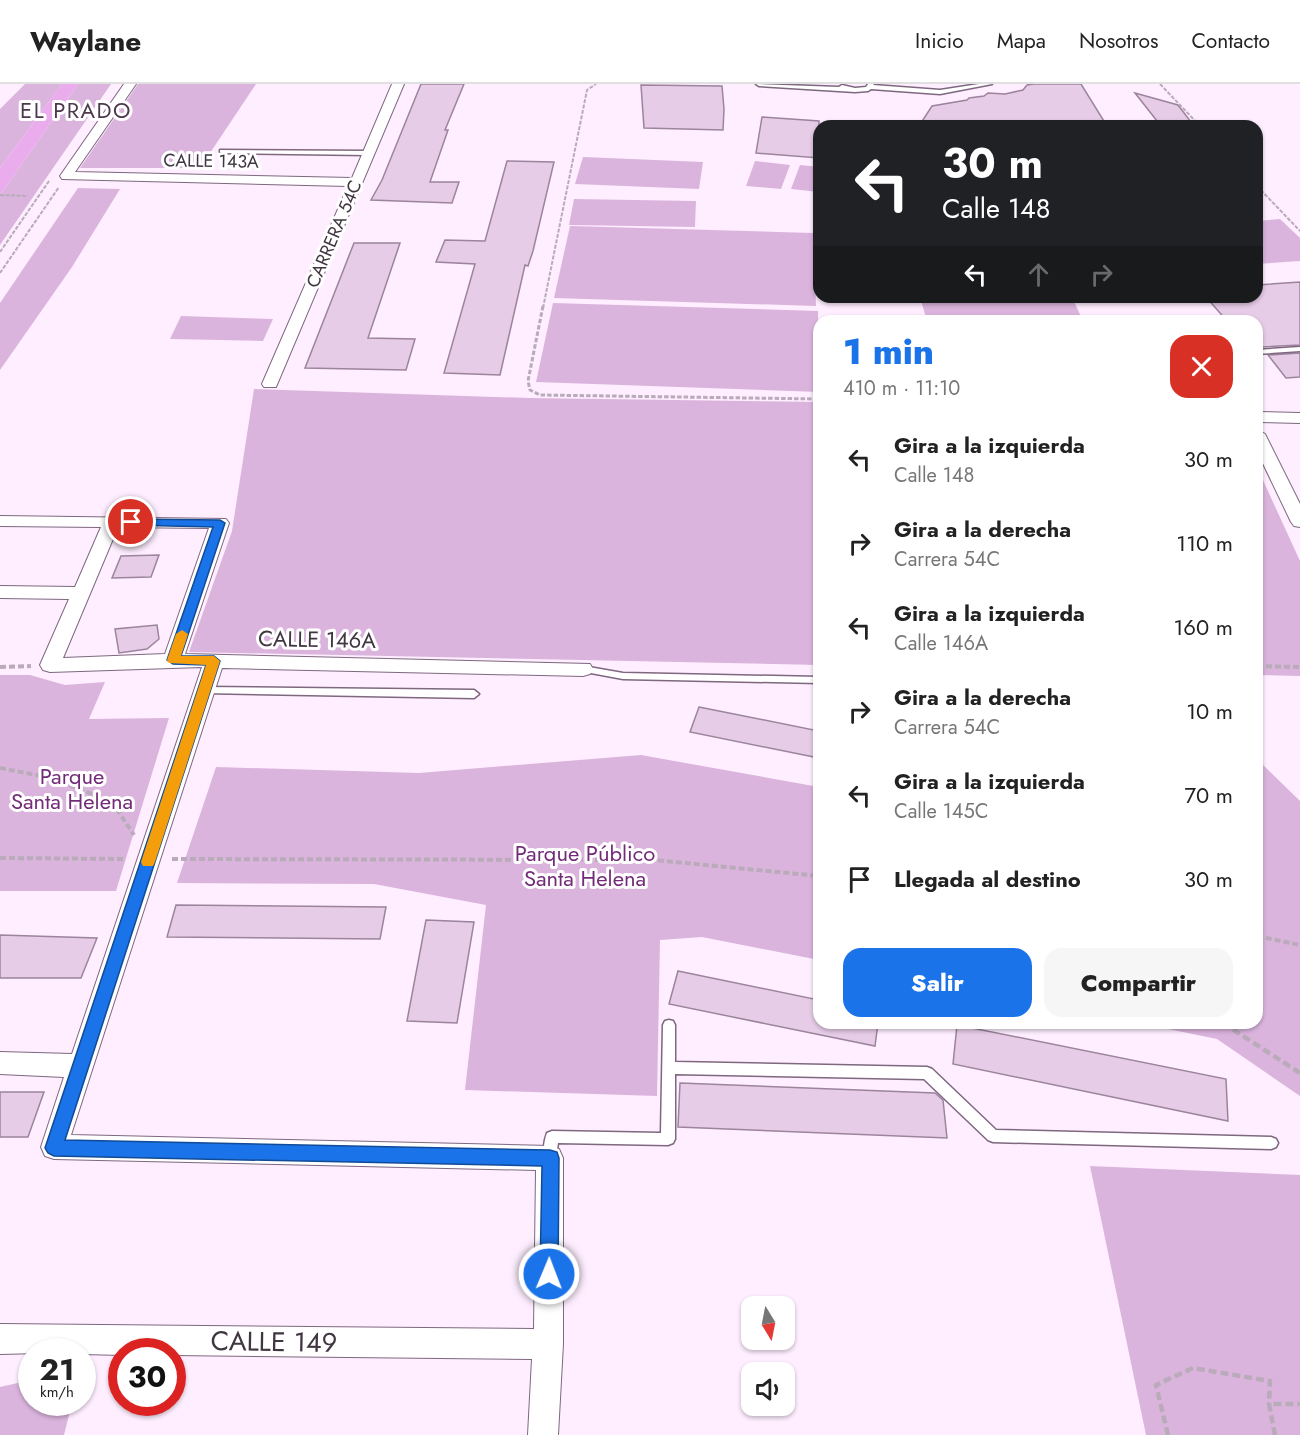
<!DOCTYPE html>
<html lang="es">
<head>
<meta charset="utf-8">
<style>
	body { margin:0; font-family:Jost,sans-serif; background:#f6f6f6; color:#222; height:100vh; display:flex; flex-direction:column; font-size:22px; white-space:nowrap }
	* { box-sizing:border-box; margin:0 }
	p { font-size:20px; color:#767676 }
	.icon { flex:none; width:33px; height:33px; fill:none; stroke:currentColor; stroke-width:2; stroke-linecap:round; stroke-linejoin:round }
	.map { position:relative; flex:1; overflow:hidden }
	.panel { position:absolute; left:813px; top:231px; width:450px; height:714px; display:flex; flex-direction:column; background:#fff; border-radius:18px; box-shadow:0 2px 4px #0004 }
	.panel>* { flex:none }
	.hud { position:absolute; left:813px; top:36px; width:450px; height:183px; border-radius:18px; box-shadow:0 2px 4px #0004; background:#202124; color:#fff; overflow:hidden }
	.needle { width:39px; rotate:170deg }
	.buttons { position:absolute; left:741px; top:1212px; display:grid; gap:12px }
	.buttons a { display:grid; place-items:center; width:54px; height:54px; border-radius:12px; background:#fff; box-shadow:0 2px 4px #0004; font-size:30px }
	.speed { position:absolute; left:18px; top:1254px; display:flex; gap:12px; font-size:30px; font-weight:700; text-align:center }
	.speed>* { display:grid; place-content:center; width:78px; height:78px; border-radius:50%; background:#fff; box-shadow:0 2px 4px #0004; line-height:1 }
	.speed small { font-size:15px; font-weight:400 }
	.speed .limit { border:9px solid #d22; background:#fff; color:#111 }
	.pin { position:absolute; display:grid; place-items:center; width:51px; height:51px; color:#fff; margin:-26px; border:3px solid #fff; border-radius:50%; box-shadow:0 2px 6px #0007 }
	.me { position:absolute; width:66px; margin:-33px; rotate:1deg; stroke-linejoin:round; filter:drop-shadow(0 0 4px #0008) }
	.turn { display:flex; align-items:center; gap:21px; height:126px; padding:0 30px; font-size:27px }
	.turn .icon { width:78px; height:78px; stroke-width:2.5 }
	.turn b { display:block; font-size:42px; line-height:51px }
	.lanes { display:flex; align-items:center; height:57px; padding:0 30px; background:#0003; justify-content:center; gap:30px; direction:ltr }
	.lanes .off { opacity:.35 }
	.round { display:grid; place-items:center; flex:none; width:63px; height:63px; border-radius:18px; background:#f6f6f6 }
	.headline { display:flex; align-items:center; justify-content:space-between; height:102px; padding:0 30px }
	h1 { font-size:36px; font-weight:800; line-height:45px; color:#1a73e8 }
	.primary-button { display:flex; gap:12px; margin-top:auto; padding:12px 30px }
	.primary-button a { flex:1; height:69px; border-radius:18px; background:#1a73e8; color:#fff; font-size:24px; font-weight:800; line-height:69px; text-align:center }
	.primary-button a+a { background:#f6f6f6; color:#222 }
	ul { padding:0; list-style:none }
	li { display:flex; align-items:center; gap:18px; height:84px; padding:0 30px }
	li div { flex:1 }
	li b { display:block; font-size:22px }
	li em { font-style:normal }
	header { display:flex; align-items:center; gap:36px; box-sizing:border-box; height:84px; padding:0 30px; background:#fff; border-bottom:2px solid #e0e0e0 }
	header strong { font-size:28px }
	nav { display:flex; gap:33px; margin-inline-start:auto; font-size:21px }
	.map>svg:first-child { display:block }
	.green { fill:#dbb4dd }
	.water { fill:#ebacee }
	.building { fill:#e6cce7; stroke:#9c849d; stroke-width:1.5 }
	.lines { fill:none; stroke-linecap:round; stroke-linejoin:round }
	.service-casing { stroke:#7e677f; stroke-width:3 }
	.minor-casing { stroke:#7e677f; stroke-width:2 }
	.path-far3 { stroke:#b9abba; stroke-width:2; stroke-dasharray:4 1.5; stroke-linecap:butt }
	.path-far2 { stroke:#b9abba; stroke-width:3; stroke-dasharray:4.5 2; stroke-linecap:butt }
	.path-far1 { stroke:#b9abba; stroke-width:4; stroke-dasharray:6 3; stroke-linecap:butt }
	.path { stroke:#b9abba; stroke-width:4.5; stroke-dasharray:8 4; stroke-linecap:butt }
	.service { fill:#fff; fill-rule:evenodd }
	.minor { fill:#fff; fill-rule:evenodd }
	.route { fill:#1a73e8; stroke:#114b97; stroke-width:1.5 }
	.slow { fill:#f59e0b }
	.labels { text-anchor:middle; stroke-width:6; stroke-linejoin:round; paint-order:stroke }
	.far-street-label { font-size:18px; fill:#403641; stroke:#fff }
	.far-quarter-label { font-size:22px; letter-spacing:1.5px; fill:#4d384e; stroke:#fff }
	.street-label { font-size:22px; fill:#403641; stroke:#fff }
	.park-label { font-size:22px; fill:#732b79; stroke:#fff }
	.near-street-label { font-size:27px; fill:#403641; stroke:#fff }
</style>
</head>
<body>
<header>
<strong>Waylane</strong>
<nav><a>Inicio</a><a>Mapa</a><a>Nosotros</a><a>Contacto</a></nav>
</header>
<div class="map">
<svg width="1300" height="1351" viewBox="0 0 1300 1351">
	<rect width="100%" height="100%" fill="#feeeff"/>
	<!-- green -->
	<g class="green">
		<path d="M 25,0 L 62,0 L 0,84 L 0,25 Z"/>
		<path d="M 78,0 L 111,0 L 0,161 L 0,111 Z"/>
		<path d="M 138,0 L 256,0 L 200,84 L 80,84 Z"/>
		<path d="M 583,73 L 703,78 L 699,105 L 575,100 Z"/>
		<path d="M 755,77 L 790,81 L 781,105 L 746,102 Z"/>
		<path d="M 800,81 L 819,83 L 819,108 L 791,105 Z"/>
		<path d="M 78,104 L 120,105 L 72,183 L 0,286 L 0,219 Z"/>
		<path d="M 574,115 L 696,117 L 695,143 L 569,141 Z"/>
		<path d="M 1280,135 L 1300,154 L 1300,177 L 1257,180 L 1257,137 Z"/>
		<path d="M 570,142 L 813,149 L 816,222 L 554,214 Z"/>
		<path d="M 920,213 L 1072,213 L 1083,237 L 927,237 Z"/>
		<path d="M 553,219 L 818,227 L 819,308 L 536,298 Z"/>
		<path d="M 181,232 L 273,235 L 263,257 L 170,255 Z"/>
		<path d="M 254,305 L 529,314 L 819,318 L 819,581 L 189,568 L 232,447 Z"/>
		<path d="M 1257,383 L 1300,477 L 1300,592 L 1257,591 Z"/>
		<path d="M 0,591 L 30,591 L 65,601 L 105,598 L 89,635 L 169,634 L 116,807 L 0,807 Z"/>
		<path d="M 641,671 L 819,703 L 819,876 L 702,853 L 660,856 L 657,1012 L 465,1006 L 486,821 L 374,800 L 177,799 L 216,683 L 419,689 Z"/>
		<path d="M 1257,675 L 1300,717 L 1300,1012 L 1217,955 L 1139,939 L 1257,939 Z"/>
		<path d="M 1090,1082 L 1300,1091 L 1300,1351 L 1146,1351 Z"/>
		<path d="M 31,1296 L 32,1318 L 72,1319 L 64,1351 L 0,1351 L 0,1303 Z"/>
	</g>
	<!-- water -->
	<path class="water" d="M 62,0 L 78,0 L 0,111 L 0,84 Z"/>
	<!-- building -->
	<g class="building">
		<path d="M 421,0 L 464,0 L 445,46 L 448,46 L 430,98 L 459,98 L 452,119 L 371,116 L 382,96 Z"/>
		<path d="M 1034,0 L 1081,0 L 1107,42 L 919,42 L 932,22 L 967,16 L 969,14 L 984,12 L 988,9 L 1005,10 L 1023,6 L 1027,1 Z"/>
		<path d="M 641,1 L 722,2 L 724,25 L 723,46 L 644,44 Z"/>
		<path d="M 1135,9 L 1178,21 L 1194,42 L 1161,42 Z"/>
		<path d="M 762,33 L 819,37 L 819,74 L 756,69 Z"/>
		<path d="M 507,77 L 554,78 L 533,167 L 528,182 L 525,181 L 500,291 L 444,289 L 475,180 L 436,178 L 445,156 L 485,157 Z"/>
		<path d="M 354,159 L 400,159 L 368,254 L 415,255 L 406,286 L 305,284 Z"/>
		<path d="M 1300,198 L 1300,261 L 1261,263 L 1257,258 L 1257,237 L 1227,237 L 1206,213 L 1257,213 L 1257,201 Z"/>
		<path d="M 1300,269 L 1300,293 L 1286,294 L 1268,271 Z"/>
		<path d="M 159,471 L 151,493 L 112,494 L 121,472 Z"/>
		<path d="M 157,541 L 159,555 L 147,565 L 119,569 L 115,545 Z"/>
		<path d="M 699,623 L 819,647 L 819,674 L 690,648 Z"/>
		<path d="M 176,821 L 386,823 L 380,855 L 167,853 Z"/>
		<path d="M 426,836 L 474,838 L 457,939 L 407,937 Z"/>
		<path d="M 0,851 L 97,854 L 81,894 L 0,894 Z"/>
		<path d="M 678,887 L 819,916 L 819,939 L 878,939 L 875,962 L 669,920 Z"/>
		<path d="M 957,941 L 1226,995 L 1228,1037 L 953,980 Z"/>
		<path d="M 680,999 L 935,1009 L 943,1016 L 947,1054 L 678,1043 Z"/>
		<path d="M 0,1008 L 44,1008 L 28,1053 L 0,1053 Z"/>
	</g>
	<g class="lines">
		<!-- service casing -->
		<g class="service-casing">
			<g id="service">
				<path d="M 756,0 L 839,3 L 842,1 L 855,4 L 866,3 L 868,0 L 874,0 L 873,1 L 940,6 L 979,0 L 992,0 L 940,10 L 871,5 L 868,7 L 855,8 L 759,2 Z"/>
				<path d="M 220,66 L 368,67 L 371,69 L 368,71 L 222,69 L 220,68 Z"/>
				<path d="M 1300,263 L 1300,267 L 1257,270 L 1257,266 Z"/>
				<path d="M 583,582 L 623,589 L 819,593 L 819,599 L 623,595 L 580,587 L 578,585 L 580,583 Z"/>
				<path d="M 204,603 L 474,606 L 479,610 L 474,614 L 204,609 L 199,606 Z"/>
				<path d="M 669,936 L 673,937 L 675,941 L 675,978 L 927,983 L 932,985 L 996,1046 L 1271,1053 L 1276,1055 L 1278,1059 L 1276,1063 L 1271,1065 L 993,1058 L 988,1056 L 924,995 L 675,990 L 675,1055 L 673,1059 L 668,1061 L 558,1059 L 555,1078 L 550,1080 L 545,1078 C 542,1071 544,1057 547,1049 L 552,1047 L 661,1049 L 663,941 L 665,937 Z"/>
			</g>
		</g>
		<!-- minor casing -->
		<g class="minor-casing">
			<g id="minor">
				<path d="M 124,0 L 136,0 L 75,88 L 352,94 L 392,0 L 404,0 L 276,303 L 264,303 L 262,300 L 348,102 L 62,95 L 60,92 Z"/>
				<path d="M 1257,328 L 1300,329 L 1300,339 L 1257,338 Z"/>
				<path d="M 1257,345 L 1265,350 L 1300,420 L 1300,443 L 1294,442 L 1291,438 L 1257,367 Z"/>
				<path d="M 0,432 L 226,435 L 229,439 L 185,570 L 590,580 L 593,585 L 590,590 L 583,592 L 222,584 L 71,1051 L 550,1062 L 559,1065 L 563,1074 L 563,1260 L 558,1351 L 528,1351 L 532,1275 L 172,1271 L 172,1268 L 122,1268 L 122,1271 L 82,1270 L 82,1268 L 0,1270 L 0,1240 L 534,1245 L 536,1086 L 54,1075 L 45,1072 L 41,1063 L 64,993 L 0,990 L 0,968 L 72,970 L 202,583 L 50,588 L 43,586 L 40,581 L 69,515 L 0,514 L 0,502 L 75,503 L 101,443 L 0,442 ZM 118,443 L 209,444 L 165,570 L 63,574 Z"/>
			</g>
		</g>
		<!-- path-far3 -->
		<g class="path-far3">
			<path d="M 1160,0 L 1200,42"/>
			<path d="M 1257,102 L 1300,147"/>
			<path d="M 0,111 L 28,112"/>
			<path d="M 0,168 L 49,97"/>
			<path d="M 0,189 L 59,103"/>
			<path d="M 543,224 L 587,6 L 596,0"/>
		</g>
		<!-- path-far2 -->
		<path class="path-far2" d="M 543,222 L 528,297 L 530,306 L 540,311 L 819,315"/>
		<!-- path-far1 -->
		<g class="path-far1">
			<path d="M 1257,582 L 1300,583"/>
			<path d="M 0,583 L 31,582"/>
			<path d="M 0,684 L 52,694 L 112,718 L 134,751"/>
			<path d="M 0,774 L 126,775"/>
			<path d="M 172,775 L 654,776 L 819,792"/>
			<path d="M 1257,852 L 1300,861"/>
		</g>
		<!-- path -->
		<g class="path">
			<path d="M 1223,939 L 1300,989"/>
			<path d="M 1168,1351 L 1156,1301 L 1193,1284 L 1270,1297 L 1269,1320"/>
			<path d="M 1275,1351 L 1269,1320 L 1300,1320"/>
		</g>
		<!-- service -->
		<use href="#service" class="service"/>
		<!-- minor -->
		<use href="#minor" class="minor"/>
	</g>
	<!-- route -->
	<path class="route" d="M 131,435 L 220,436 L 225,439 L 181,572 L 214,572 L 220,577 L 65,1056 L 550,1066 L 557,1068 L 559,1074 L 558,1190 L 555,1197 L 549,1200 L 542,1197 L 540,1190 L 542,1082 L 54,1072 L 48,1069 L 45,1064 L 206,581 L 173,580 L 167,576 L 213,443 L 127,441 L 125,438 Z"/>
	<!-- slow -->
	<path class="slow" d="M 182,546 L 188,550 L 181,572 L 214,572 L 220,577 L 155,778 L 153,782 L 143,782 L 141,778 L 206,581 L 169,579 L 167,576 L 176,550 Z"/>
	<g class="labels">
		<!-- far-street labels -->
		<g class="far-street-label">
			<text transform="translate(211 77) rotate(1)" y="6">CALLE 143A</text>
			<text transform="translate(334 150) rotate(-67)" y="6">CARRERA 54C</text>
		</g>
		<!-- far-quarter labels -->
		<g class="far-quarter-label">
			<text x="76" y="34">EL PRADO</text>
		</g>
		<!-- street labels -->
		<g class="street-label">
			<text transform="translate(317 555) rotate(1)" y="8">CALLE 146A</text>
		</g>
		<!-- park labels -->
		<g class="park-label">
			<text x="72" y="700">Parque<tspan x="72" dy="25">Santa Helena</tspan></text>
			<text x="585" y="777">Parque Público<tspan x="585" dy="25">Santa Helena</tspan></text>
		</g>
		<!-- near-street labels -->
		<g class="near-street-label">
			<text transform="translate(274 1258) rotate(1)" y="9">CALLE 149</text>
		</g>
	</g>
</svg>
<div class="buttons">
<a><svg class="needle" viewBox="-14 -14 28 28"><path d="M0-13l5 13h-10z" fill="#e53935"/><path d="M0 13l5-13h-10z" fill="#767676"/></svg></a>
<a><svg class="icon" aria-label="sound" viewBox="0 0 24 24"><path d="M4 9h4l5-4v14l-5-4H4zM17 9q2 3 0 6"/></svg></a>
</div>
<div class="speed"><div>21<small>km/h</small></div><div class="limit">30</div></div>
<div class="pin" style="left:131px;top:438px;background:#d93025"><svg class="icon" aria-label="arrive" viewBox="0 0 24 24"><path d="M6 21V4h12l-3 4 3 4H6"/></svg></div>
<svg class="me" style="left:549px;top:1190px" viewBox="-20 -20 40 40"><circle r="17" fill="#1a73e8" stroke="#fff" stroke-width="3"/><path d="M0-11L8 9 0 5-8 9z" fill="#fff"/></svg>
<div class="hud">
<div class="turn"><svg class="icon" aria-label="left" viewBox="0 0 24 24"><path d="M17 20v-9H6M10 6l-5 5 5 5"/></svg><div><b>30 m</b>Calle 148</div></div>
<div class="lanes"><svg class="icon" aria-label="left" viewBox="0 0 24 24"><path d="M17 20v-9H6M10 6l-5 5 5 5"/></svg><svg class="icon off" aria-label="ahead" viewBox="0 0 24 24"><path d="M12 20V5M6 11l6-6 6 6"/></svg><svg class="icon off" aria-label="right" viewBox="0 0 24 24"><path d="M7 20v-9h11M14 6l5 5-5 5"/></svg></div>
</div>
<section class="panel">
<div class="headline"><div><h1>1 min</h1><p>410 m · 11:10</p></div><a class="round" style="background:#d93025;color:#fff"><svg class="icon" aria-label="close" viewBox="0 0 24 24"><path d="M6 6l12 12M18 6L6 18"/></svg></a></div>
<ul>
<li><svg class="icon" aria-label="left" viewBox="0 0 24 24"><path d="M17 20v-9H6M10 6l-5 5 5 5"/></svg><div><b>Gira a la izquierda</b><p>Calle 148</p></div><em>30 m</em></li>
<li><svg class="icon" aria-label="right" viewBox="0 0 24 24"><path d="M7 20v-9h11M14 6l5 5-5 5"/></svg><div><b>Gira a la derecha</b><p>Carrera 54C</p></div><em>110 m</em></li>
<li><svg class="icon" aria-label="left" viewBox="0 0 24 24"><path d="M17 20v-9H6M10 6l-5 5 5 5"/></svg><div><b>Gira a la izquierda</b><p>Calle 146A</p></div><em>160 m</em></li>
<li><svg class="icon" aria-label="right" viewBox="0 0 24 24"><path d="M7 20v-9h11M14 6l5 5-5 5"/></svg><div><b>Gira a la derecha</b><p>Carrera 54C</p></div><em>10 m</em></li>
<li><svg class="icon" aria-label="left" viewBox="0 0 24 24"><path d="M17 20v-9H6M10 6l-5 5 5 5"/></svg><div><b>Gira a la izquierda</b><p>Calle 145C</p></div><em>70 m</em></li>
<li><svg class="icon" aria-label="arrive" viewBox="0 0 24 24"><path d="M6 21V4h12l-3 4 3 4H6"/></svg><div><b>Llegada al destino</b></div><em>30 m</em></li>
</ul>
<div class="primary-button"><a>Salir</a><a>Compartir</a></div>
</section>
</div>
</body>
</html>
